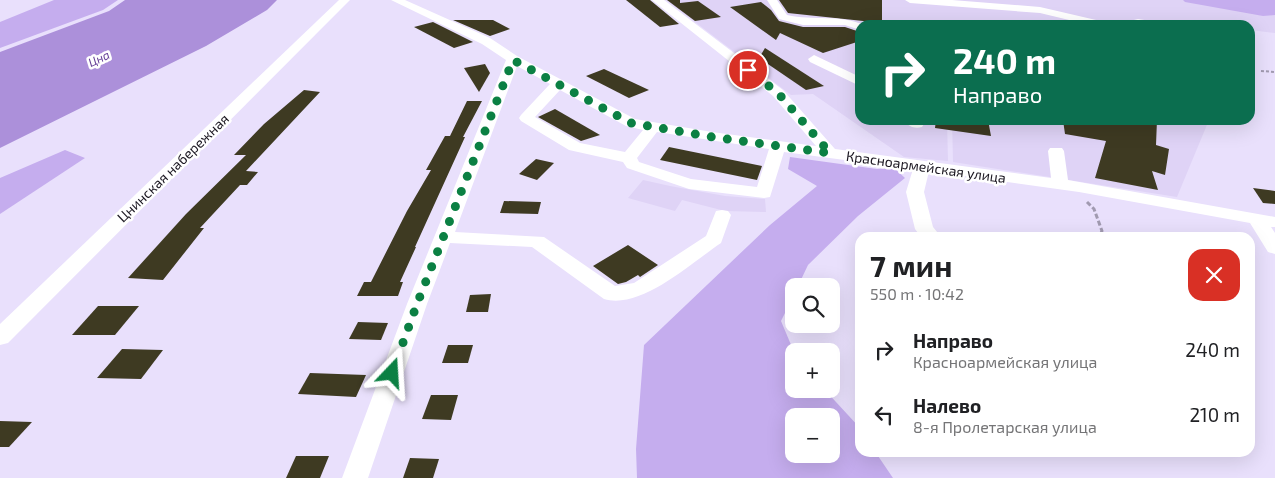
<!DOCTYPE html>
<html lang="ru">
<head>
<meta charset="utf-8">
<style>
	body { margin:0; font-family:"Exo 2",sans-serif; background:#f2f2f2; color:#202124; height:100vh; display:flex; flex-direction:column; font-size:19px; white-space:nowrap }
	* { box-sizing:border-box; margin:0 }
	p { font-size:16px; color:#757577 }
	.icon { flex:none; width:28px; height:28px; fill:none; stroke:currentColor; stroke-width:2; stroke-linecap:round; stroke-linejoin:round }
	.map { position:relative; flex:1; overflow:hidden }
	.drawer { position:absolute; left:855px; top:232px; width:400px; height:225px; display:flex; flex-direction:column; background:#fff; border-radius:15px; box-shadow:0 5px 20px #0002 }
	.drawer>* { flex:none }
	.hud { position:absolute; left:855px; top:20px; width:400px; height:105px; border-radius:15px; box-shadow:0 5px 20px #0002; background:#0b6e4f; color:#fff; overflow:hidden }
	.fabs { position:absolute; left:785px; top:278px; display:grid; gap:10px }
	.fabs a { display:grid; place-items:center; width:55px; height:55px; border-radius:10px; background:#fff; box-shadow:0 5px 20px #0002; font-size:25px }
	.pin { position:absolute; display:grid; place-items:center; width:42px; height:42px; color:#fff; margin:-21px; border:2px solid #fff; border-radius:50%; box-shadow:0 1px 5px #0007 }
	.me { position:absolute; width:55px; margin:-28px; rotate:20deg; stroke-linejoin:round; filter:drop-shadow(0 0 4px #0008) }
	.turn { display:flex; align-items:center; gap:18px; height:105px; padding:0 15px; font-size:22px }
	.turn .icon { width:65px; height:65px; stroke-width:2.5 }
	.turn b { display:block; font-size:35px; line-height:42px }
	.round { display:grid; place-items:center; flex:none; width:52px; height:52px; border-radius:15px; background:#f2f2f2 }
	.overview { display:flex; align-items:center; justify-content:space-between; height:85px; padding:0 15px }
	h1 { font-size:30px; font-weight:700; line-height:38px }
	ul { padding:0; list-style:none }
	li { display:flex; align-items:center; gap:15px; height:65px; padding:0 15px }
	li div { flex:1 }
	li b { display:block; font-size:19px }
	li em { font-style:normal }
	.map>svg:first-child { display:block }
	.built { fill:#dfd3f6 }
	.green { fill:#c5adee; fill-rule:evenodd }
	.water { fill:#ac90da }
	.building { fill:#3e3a22 }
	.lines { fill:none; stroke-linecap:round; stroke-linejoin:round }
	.path-far1 { stroke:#a19ab0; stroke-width:2; stroke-dasharray:3 2; stroke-linecap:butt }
	.path { stroke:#a19ab0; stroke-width:3; stroke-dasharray:5 2.5; stroke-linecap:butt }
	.minor { fill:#fff; fill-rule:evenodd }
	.route { stroke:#0b8043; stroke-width:9; stroke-dasharray:0 16.2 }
	.labels { text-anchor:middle; stroke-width:5; stroke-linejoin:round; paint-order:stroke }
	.far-water-label { font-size:12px; font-style:italic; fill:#643e96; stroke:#fff }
	.street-label { font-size:14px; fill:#1a1620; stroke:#fff }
</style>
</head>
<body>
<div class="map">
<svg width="1275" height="478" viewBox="0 0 1275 478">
	<rect width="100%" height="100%" fill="#e9e0fc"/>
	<!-- built -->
	<g class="built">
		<path d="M 666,0 L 1275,0 L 1275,33 L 1250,30 L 1250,25 L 1201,24 L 860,25 L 860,120 L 947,120 L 948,161 L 904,157 L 813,94 L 791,95 Z"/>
		<path d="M 952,120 L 1209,120 L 1177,197 L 953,162 Z"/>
		<path d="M 643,180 L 670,186 L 725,196 L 765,199 L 766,212 L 725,211 L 682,200 L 675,211 L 628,198 Z"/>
	</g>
	<!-- green -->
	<g class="green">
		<path d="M 54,0 L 118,0 L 103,10 L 0,48 L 0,22 Z"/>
		<path d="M 1183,0 L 1275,0 L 1275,15 L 1263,16 L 1185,2 Z"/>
		<path d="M 65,150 L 85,158 L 0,214 L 0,178 Z"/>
		<path d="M 790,157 L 877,169 L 894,168 L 905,178 L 858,216 L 808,265 L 798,286 L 794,286 L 794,295 L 781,321 L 794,352 L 794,389 L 824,389 L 860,428 L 860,452 L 876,453 L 893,478 L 637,478 L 636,449 L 644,345 L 770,225 L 817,186 L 788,169 ZM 794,416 L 831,416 L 831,454 L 794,454 Z"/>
	</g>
	<!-- water -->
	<path class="water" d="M 125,0 L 277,0 L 267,10 L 206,46 L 0,148 L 0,52 L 109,11 Z"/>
	<!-- building -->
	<g class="building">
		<path d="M 626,0 L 650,0 L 679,24 L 660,27 Z"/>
		<path d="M 667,0 L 680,0 L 680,3 L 698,1 L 721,17 L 695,21 Z"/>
		<path d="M 779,0 L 882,0 L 882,23 L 788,13 Z"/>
		<path d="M 761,2 L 771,10 L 779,21 L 803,27 L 845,27 L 860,32 L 860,41 L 823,53 L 780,33 L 776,40 L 730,7 Z"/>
		<path d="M 453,20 L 493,20 L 510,29 L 490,36 Z"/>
		<path d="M 433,22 L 473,42 L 454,48 L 414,27 Z"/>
		<path d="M 765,48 L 824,86 L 806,90 L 759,58 Z"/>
		<path d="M 485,64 L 490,73 L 479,92 L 464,68 Z"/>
		<path d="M 604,69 L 649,90 L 629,98 L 586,76 Z"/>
		<path d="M 304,90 L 320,92 L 246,171 L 258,172 L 247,185 L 240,185 L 200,228 L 204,228 L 163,280 L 128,278 L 186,214 L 246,155 L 234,155 L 264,124 Z"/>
		<path d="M 467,101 L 482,101 L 463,137 L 465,137 L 415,247 L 416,247 L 400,282 L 403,282 L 398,296 L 357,296 L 364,282 L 371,282 L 407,211 L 431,170 L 426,170 L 445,136 L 450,136 Z"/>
		<path d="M 555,109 L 600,135 L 581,141 L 538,117 Z"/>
		<path d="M 936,120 L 988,120 L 991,136 L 935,128 Z"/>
		<path d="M 1063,120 L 1157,120 L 1156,145 L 1169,149 L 1165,175 L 1152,171 L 1158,190 L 1095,178 L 1106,141 L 1065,134 Z"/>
		<path d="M 669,147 L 762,166 L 757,180 L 660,160 Z"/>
		<path d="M 536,159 L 554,163 L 537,180 L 519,174 Z"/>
		<path d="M 1253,188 L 1275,191 L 1275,204 L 1263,203 Z"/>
		<path d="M 504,201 L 541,202 L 538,214 L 500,213 Z"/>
		<path d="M 628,245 L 658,265 L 640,277 L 638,275 L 626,282 L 618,284 L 593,266 Z"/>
		<path d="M 491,294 L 488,312 L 466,312 L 470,295 Z"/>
		<path d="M 98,306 L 139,306 L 115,335 L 72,335 Z"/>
		<path d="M 358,322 L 388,323 L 381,340 L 349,339 Z"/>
		<path d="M 448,345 L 473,345 L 468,363 L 442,363 Z"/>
		<path d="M 122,349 L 163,350 L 141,379 L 97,378 Z"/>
		<path d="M 310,373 L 366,375 L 356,397 L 298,394 Z"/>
		<path d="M 431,395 L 458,395 L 451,420 L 422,419 Z"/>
		<path d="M 0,421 L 32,422 L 9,447 L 0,447 Z"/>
		<path d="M 296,456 L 329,456 L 320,478 L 286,478 Z"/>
		<path d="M 410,458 L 439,459 L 433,478 L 403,478 Z"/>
	</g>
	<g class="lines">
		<!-- path-far1 -->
		<path class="path-far1" d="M 1261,71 L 1275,72"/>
		<!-- path -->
		<path class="path" d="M 1087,202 L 1094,209 L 1102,231 L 1097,238"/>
		<!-- minor -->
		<g class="minor">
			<path d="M 339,0 L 350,0 L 8,343 L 0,345 L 0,324 Z"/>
			<path d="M 391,0 L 405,0 L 490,38 L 517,56 L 635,119 L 712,132 L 816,146 L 773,96 L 652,0 L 664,0 L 783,90 L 835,149 L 1051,178 L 1048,151 L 1050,148 L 1062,148 L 1064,151 L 1068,180 L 1275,217 L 1275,227 L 1271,227 L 1275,233 L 1275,254 L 1268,252 L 1250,223 L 1079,192 L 929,171 L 924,192 L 933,227 L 942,238 L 922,238 L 915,229 L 906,192 L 913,169 L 784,152 L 770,197 L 764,198 L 689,189 L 627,168 L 623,162 L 569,150 L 521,121 L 519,118 L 521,115 L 550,84 L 517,66 L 455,232 L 544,237 L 615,286 L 634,283 L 706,236 L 716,211 L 722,210 L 728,211 L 731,215 L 721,243 C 691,263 641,310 604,299 L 532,247 L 450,243 L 427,304 L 368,478 L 342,478 L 407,304 L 506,60 L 482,44 ZM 560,90 L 626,126 L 643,130 L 625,152 L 580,143 L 535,117 ZM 657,132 L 769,149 L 757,187 L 691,179 L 639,162 L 637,158 Z"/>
			<path d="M 767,0 L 777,0 L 787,15 C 813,21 840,14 864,25 L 860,25 L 860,30 L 845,25 L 803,25 L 779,19 Z"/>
			<path d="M 905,0 L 952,0 L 1040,7 L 1109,23 L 1111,25 L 1090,25 L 1040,13 L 910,3 Z"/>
			<path d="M 1138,19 L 1164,23 L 1166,25 L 1119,25 L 1121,23 Z"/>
			<path d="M 814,55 L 860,77 L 860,86 L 810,62 L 808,59 Z"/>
			<path d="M 904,120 L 921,120 L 924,124 L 922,127 C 915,129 908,127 904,120 Z"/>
		</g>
	</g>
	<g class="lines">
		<!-- route -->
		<path class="route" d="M 392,373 L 417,304 L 513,60 L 631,123 L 712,137 L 830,153 L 778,93 L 748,70"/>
	</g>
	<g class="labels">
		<!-- far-water labels -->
		<g class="far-water-label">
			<text transform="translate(99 59) rotate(-25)" y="4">Цна</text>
		</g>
		<!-- street labels -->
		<g class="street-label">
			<text transform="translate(926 167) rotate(8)" y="5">Красноармейская улица</text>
			<text transform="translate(173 168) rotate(-44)" y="5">Цнинская набережная</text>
		</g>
	</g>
</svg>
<div class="fabs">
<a><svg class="icon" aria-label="search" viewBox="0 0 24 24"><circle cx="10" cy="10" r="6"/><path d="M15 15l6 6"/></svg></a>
<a>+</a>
<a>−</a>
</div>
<div class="pin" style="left:748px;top:70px;background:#d93025"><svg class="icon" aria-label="arrive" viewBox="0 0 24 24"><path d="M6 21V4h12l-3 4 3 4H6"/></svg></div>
<svg class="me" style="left:392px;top:373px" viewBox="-20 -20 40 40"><path d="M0-17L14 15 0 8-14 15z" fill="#0b8043" stroke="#fff" stroke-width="4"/></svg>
<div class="hud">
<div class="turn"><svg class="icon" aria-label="right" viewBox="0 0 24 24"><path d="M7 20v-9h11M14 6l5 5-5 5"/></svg><div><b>240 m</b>Направо</div></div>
</div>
<section class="drawer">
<div class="overview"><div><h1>7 мин</h1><p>550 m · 10:42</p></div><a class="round" style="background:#d93025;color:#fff"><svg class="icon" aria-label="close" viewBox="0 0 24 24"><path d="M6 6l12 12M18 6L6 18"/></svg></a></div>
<ul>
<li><svg class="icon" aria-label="right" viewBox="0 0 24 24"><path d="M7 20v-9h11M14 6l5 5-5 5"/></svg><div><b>Направо</b><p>Красноармейская улица</p></div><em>240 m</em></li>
<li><svg class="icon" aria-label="left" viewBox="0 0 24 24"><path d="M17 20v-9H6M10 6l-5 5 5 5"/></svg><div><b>Налево</b><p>8-я Пролетарская улица</p></div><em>210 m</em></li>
</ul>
</section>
</div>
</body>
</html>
